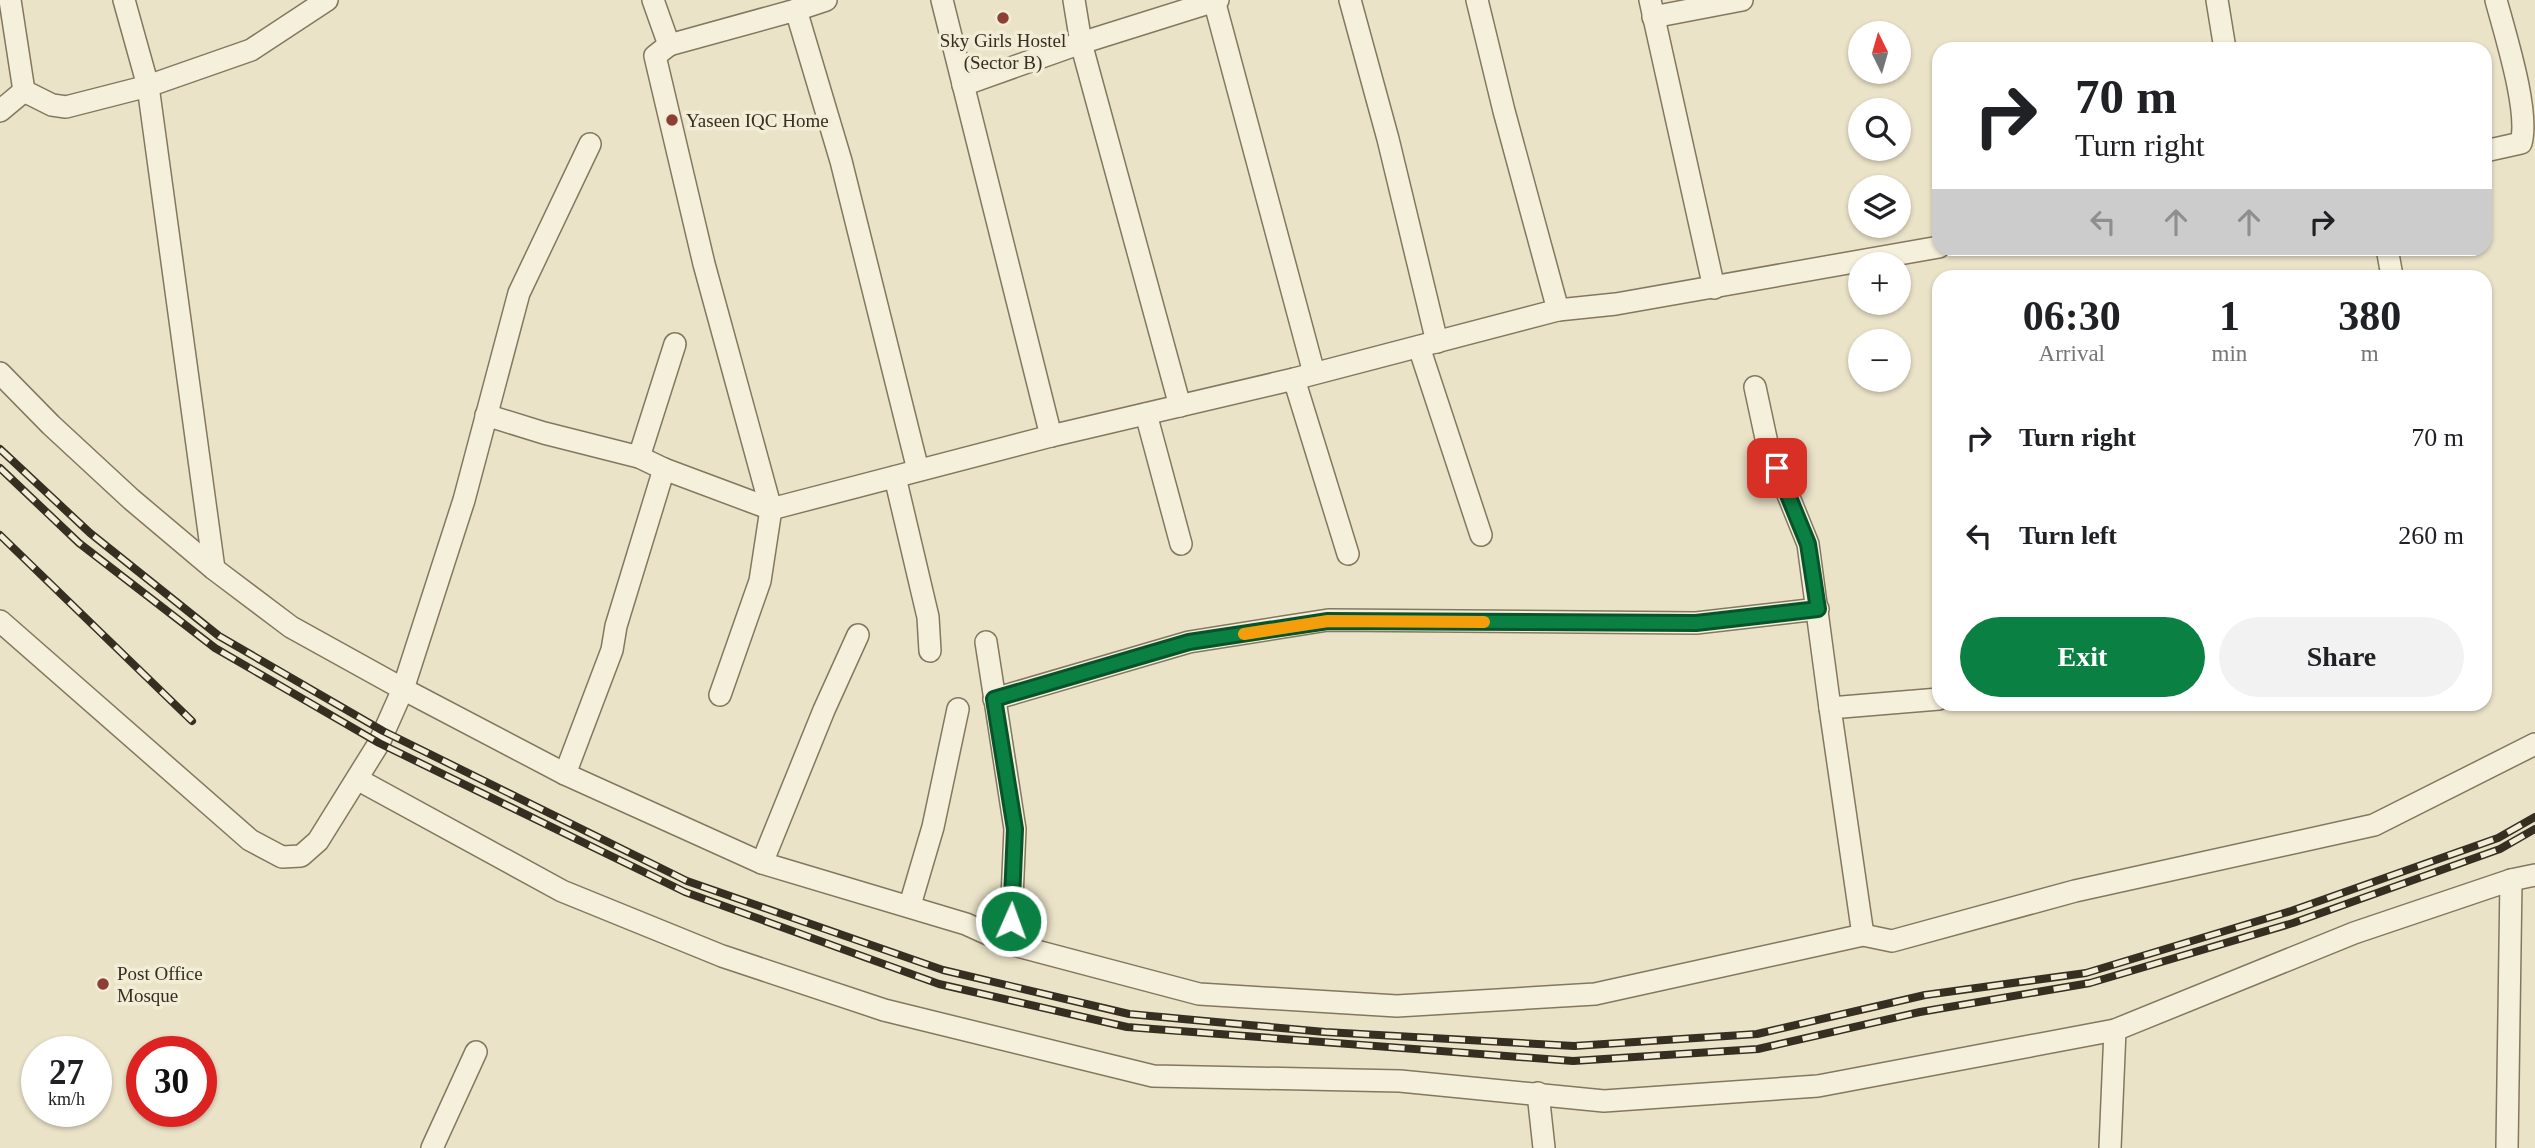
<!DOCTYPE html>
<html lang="en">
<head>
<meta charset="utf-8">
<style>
	body { margin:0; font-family:Georgia,serif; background:#f2f2f2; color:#202124; height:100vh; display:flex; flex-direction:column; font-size:26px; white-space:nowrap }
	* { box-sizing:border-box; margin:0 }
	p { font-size:23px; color:#757577 }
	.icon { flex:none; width:38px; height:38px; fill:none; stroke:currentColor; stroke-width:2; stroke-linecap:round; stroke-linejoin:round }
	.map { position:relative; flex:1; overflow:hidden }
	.side { position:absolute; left:1932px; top:270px; width:560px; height:441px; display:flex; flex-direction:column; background:#fff; border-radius:21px; box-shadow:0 2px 5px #0004 }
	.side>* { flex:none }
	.guide { position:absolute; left:1932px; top:42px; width:560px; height:214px; border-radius:21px; box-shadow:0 2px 5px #0004; background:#fff; color:#202124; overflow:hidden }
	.needle { width:46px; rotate:355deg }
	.controls { position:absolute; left:1848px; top:21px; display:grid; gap:14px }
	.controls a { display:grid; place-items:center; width:63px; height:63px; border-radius:50%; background:#fff; box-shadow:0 2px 5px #0004; font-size:35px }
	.speed { position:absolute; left:21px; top:1036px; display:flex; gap:14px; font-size:35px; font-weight:700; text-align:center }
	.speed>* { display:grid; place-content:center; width:91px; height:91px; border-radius:50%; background:#fff; box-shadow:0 2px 5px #0004; line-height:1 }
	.speed small { font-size:18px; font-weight:400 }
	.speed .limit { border:10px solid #d22; background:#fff; color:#111 }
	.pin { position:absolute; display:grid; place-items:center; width:60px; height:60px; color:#fff; margin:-30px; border-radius:14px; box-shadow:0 4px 10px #0006 }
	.me { position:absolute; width:77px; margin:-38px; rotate:2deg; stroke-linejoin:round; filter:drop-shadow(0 0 5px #0008) }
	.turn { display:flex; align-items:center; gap:24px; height:147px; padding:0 28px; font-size:32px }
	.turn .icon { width:91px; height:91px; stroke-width:2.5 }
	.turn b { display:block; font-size:49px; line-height:60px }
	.lanes { display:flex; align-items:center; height:66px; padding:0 28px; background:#0003; justify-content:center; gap:35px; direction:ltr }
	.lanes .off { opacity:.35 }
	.eta { display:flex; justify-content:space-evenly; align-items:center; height:119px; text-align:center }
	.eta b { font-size:42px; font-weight:700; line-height:49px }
	.cta { display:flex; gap:14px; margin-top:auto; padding:14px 28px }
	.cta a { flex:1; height:80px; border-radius:42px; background:#0b8043; color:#fff; font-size:28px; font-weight:700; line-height:80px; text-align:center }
	.cta a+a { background:#f2f2f2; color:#202124 }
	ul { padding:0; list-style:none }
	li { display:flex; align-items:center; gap:21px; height:98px; padding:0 28px }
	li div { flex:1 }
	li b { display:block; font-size:26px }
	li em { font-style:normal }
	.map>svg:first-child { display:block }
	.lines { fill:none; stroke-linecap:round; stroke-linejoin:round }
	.minor-casing { stroke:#84775f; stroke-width:24 }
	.minor { stroke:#f5f0db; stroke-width:21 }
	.rail-casing { stroke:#362e21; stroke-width:8 }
	.rail { stroke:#f2edd7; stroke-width:5; stroke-dasharray:16; stroke-linecap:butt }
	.route-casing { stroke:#07532c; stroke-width:18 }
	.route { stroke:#0b8043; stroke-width:12 }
	.slow { stroke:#f59e0b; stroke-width:12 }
	.poi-dot { fill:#8d3e35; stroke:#f2edd7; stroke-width:2.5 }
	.labels { text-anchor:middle; stroke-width:7; stroke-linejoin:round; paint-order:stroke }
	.poi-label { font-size:19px; fill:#362e21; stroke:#f2edd7; text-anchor:start }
</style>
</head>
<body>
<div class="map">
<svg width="2535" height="1148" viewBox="0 0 2535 1148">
	<rect width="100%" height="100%" fill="#eae3c8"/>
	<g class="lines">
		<!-- minor casing -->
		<g class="minor-casing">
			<g id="minor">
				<path d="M 10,0 L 24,91"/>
				<path d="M 124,0 L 148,86 L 214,569"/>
				<path d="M 653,0 L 669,45 L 655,56 L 704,264 L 771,509 L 760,581 L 720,695"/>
				<path d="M 942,0 L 1051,436"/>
				<path d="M 1074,0 L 1081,43 L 1180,406"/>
				<path d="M 1214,0 L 1314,373"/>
				<path d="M 1350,0 L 1388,139 L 1437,342"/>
				<path d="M 1477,0 L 1504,111 L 1558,310"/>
				<path d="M 1650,0 L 1714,288"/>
				<path d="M 2217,0 L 2225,49"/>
				<path d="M 796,10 L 826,0"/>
				<path d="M 1653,17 L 1742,0"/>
				<path d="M 669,45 L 796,10 L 841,161 L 918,470"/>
				<path d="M 963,85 L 1081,43 L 1218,0"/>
				<path d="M 0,111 L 24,91 L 52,105 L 66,107 L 148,86 L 251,50 L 327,0"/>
				<path d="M 2485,151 L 2521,143 C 2530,112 2505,34 2496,0"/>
				<path d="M 2387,248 L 2392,276"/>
				<path d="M 1419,347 L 1481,535"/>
				<path d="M 0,373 L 51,425 L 131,499 L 214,569 L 291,627 L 403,689 L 565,774 L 762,863 L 966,924 L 1010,944 L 1199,994 L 1397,1006 L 1595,994 L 1863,935 L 1892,941 L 2075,891 L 2374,825 L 2535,744"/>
				<path d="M 1294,379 L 1348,554"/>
				<path d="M 1755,387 L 1767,443 L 1808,544 L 1830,708"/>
				<path d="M 1146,414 L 1181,544"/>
				<path d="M 486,415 L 544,433 L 639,457 L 664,469 L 771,509 L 1051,436 L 1294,379 L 1558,310 L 1616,304 L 1939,247"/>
				<path d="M 639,457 L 675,344"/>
				<path d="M 895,477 L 928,617 L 930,651"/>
				<path d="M 0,621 L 250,840 L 282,857 L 301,856 L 318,841 L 379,743 L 403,689 L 464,500 L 519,293 L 590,144"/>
				<path d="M 986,642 L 1015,829 L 1010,944"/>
				<path d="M 994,699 L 1189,642 L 1328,620 L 1696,623 L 1818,609"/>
				<path d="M 565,774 L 612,650 L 616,626 L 664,469"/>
				<path d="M 357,779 L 562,891 L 722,956 L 884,1010 L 1153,1076 L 1400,1081 L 1604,1101 L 1818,1086 L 2115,1030 L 2354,933 L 2511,880 L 2535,875"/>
				<path d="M 762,863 L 824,710 L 858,635"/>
				<path d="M 910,905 L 933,827 L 958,709"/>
				<path d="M 1863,935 L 1830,708 L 1939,699"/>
				<path d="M 1538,1093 L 1544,1148"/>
				<path d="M 432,1148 L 476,1052"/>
				<path d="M 2110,1148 L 2115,1030"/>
				<path d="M 2507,1148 L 2511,880"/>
			</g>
		</g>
		<!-- minor -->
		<use href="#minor" class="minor"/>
		<!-- rail casing -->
		<g class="rail-casing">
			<g id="rail">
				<path d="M 0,449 L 90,533 L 219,636 L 383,731 L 687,881 L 943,970 L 1129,1014 L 1325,1032 L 1574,1046 L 1757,1034 L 1925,995 L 2086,973 L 2291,911 L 2498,838 L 2535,817"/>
				<path d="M 0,468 L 79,543 L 215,648 L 379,743 L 685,892 L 939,984 L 1127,1027 L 1573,1061 L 1758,1049 L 1920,1012 L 2090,983 L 2293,923 L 2500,849 L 2535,829"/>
				<path d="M 0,535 L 192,721"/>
			</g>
		</g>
		<!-- rail -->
		<use href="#rail" class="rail"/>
	</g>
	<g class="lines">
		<!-- route casing -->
		<g class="route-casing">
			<path id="route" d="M 1011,921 L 1015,829 L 994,699 L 1189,642 L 1328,621 L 1696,623 L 1818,609 L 1808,544 L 1777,468"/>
		</g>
		<!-- route -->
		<use href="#route" class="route"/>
		<!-- slow -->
		<path class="slow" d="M 1244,634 L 1328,621 L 1484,622"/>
	</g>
	<!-- markers -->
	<g class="poi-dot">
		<circle cx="1003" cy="18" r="7"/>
		<circle cx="672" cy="120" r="7"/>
		<circle cx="103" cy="984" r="7"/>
	</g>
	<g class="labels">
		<!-- poi labels -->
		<g class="poi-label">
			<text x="1003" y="47" text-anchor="middle">Sky Girls Hostel<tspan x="1003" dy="22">(Sector B)</tspan></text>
			<text x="686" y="127">Yaseen IQC Home</text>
			<text x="117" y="980">Post Office<tspan x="117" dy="22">Mosque</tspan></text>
		</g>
	</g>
</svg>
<div class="controls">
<a><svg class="needle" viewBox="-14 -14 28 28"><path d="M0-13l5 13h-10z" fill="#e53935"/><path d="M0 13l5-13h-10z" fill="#757577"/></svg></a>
<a><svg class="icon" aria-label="search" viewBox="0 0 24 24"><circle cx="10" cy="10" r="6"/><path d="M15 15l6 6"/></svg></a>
<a><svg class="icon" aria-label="layers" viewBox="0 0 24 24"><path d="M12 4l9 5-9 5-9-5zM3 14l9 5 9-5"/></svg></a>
<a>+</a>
<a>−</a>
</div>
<div class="speed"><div>27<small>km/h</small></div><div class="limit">30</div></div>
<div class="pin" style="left:1777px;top:468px;background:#d93025"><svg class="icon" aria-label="arrive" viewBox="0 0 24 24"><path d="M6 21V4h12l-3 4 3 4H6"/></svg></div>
<svg class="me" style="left:1011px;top:921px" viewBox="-20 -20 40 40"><circle r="17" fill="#0b8043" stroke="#fff" stroke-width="3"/><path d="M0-11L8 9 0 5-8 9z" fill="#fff"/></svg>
<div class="guide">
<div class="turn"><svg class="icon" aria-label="right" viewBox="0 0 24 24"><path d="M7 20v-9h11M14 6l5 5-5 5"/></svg><div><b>70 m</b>Turn right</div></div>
<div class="lanes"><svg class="icon off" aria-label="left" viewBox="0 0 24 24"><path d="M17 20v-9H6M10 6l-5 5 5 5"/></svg><svg class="icon off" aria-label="ahead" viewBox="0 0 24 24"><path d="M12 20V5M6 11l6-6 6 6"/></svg><svg class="icon off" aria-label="ahead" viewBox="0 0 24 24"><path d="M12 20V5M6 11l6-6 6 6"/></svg><svg class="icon" aria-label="right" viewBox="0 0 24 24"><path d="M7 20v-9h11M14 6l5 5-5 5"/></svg></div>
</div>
<section class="side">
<div class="eta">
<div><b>06:30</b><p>Arrival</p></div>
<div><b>1</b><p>min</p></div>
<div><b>380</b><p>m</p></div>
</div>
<ul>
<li><svg class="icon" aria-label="right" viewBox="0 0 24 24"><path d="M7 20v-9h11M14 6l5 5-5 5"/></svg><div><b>Turn right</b></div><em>70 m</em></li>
<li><svg class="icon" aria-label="left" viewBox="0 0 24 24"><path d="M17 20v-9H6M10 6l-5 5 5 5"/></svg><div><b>Turn left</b></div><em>260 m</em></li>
</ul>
<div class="cta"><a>Exit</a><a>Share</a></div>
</section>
</div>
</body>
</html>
